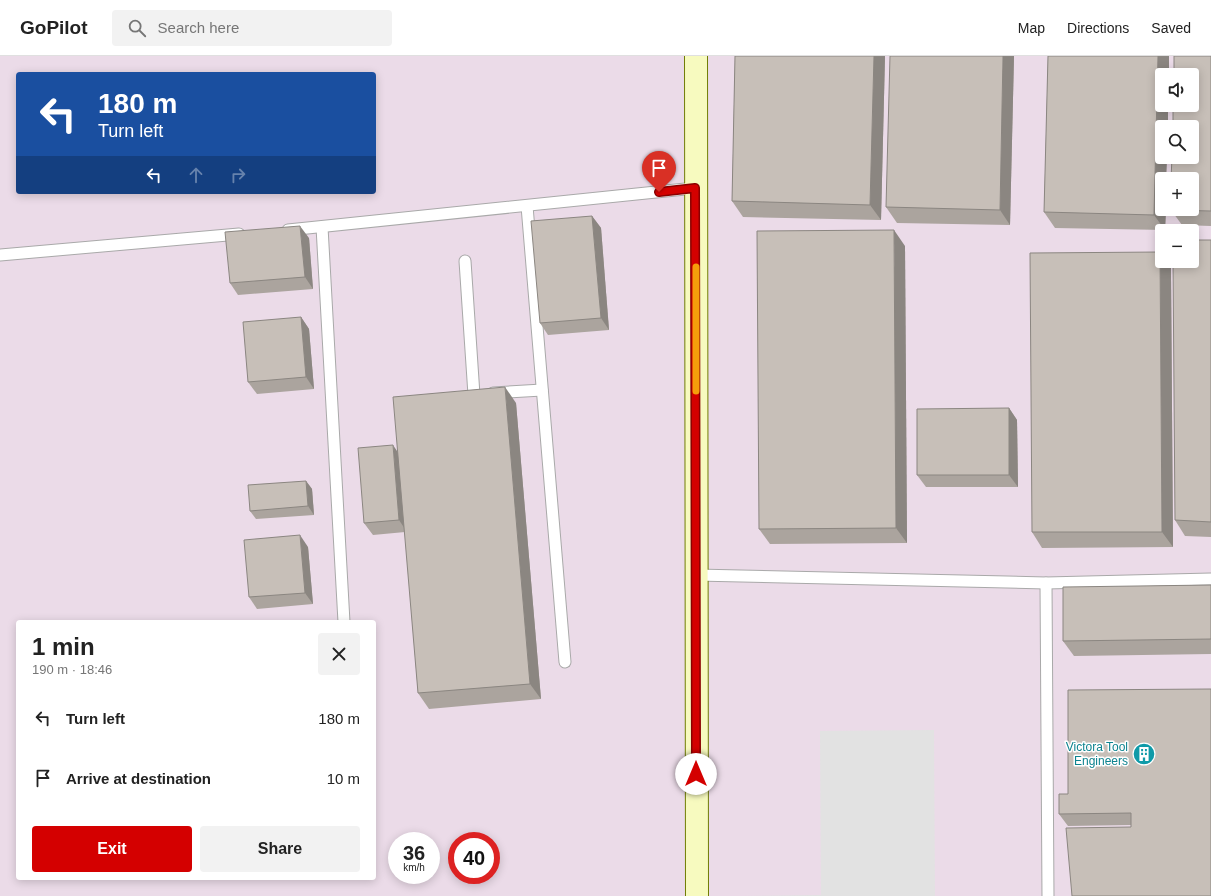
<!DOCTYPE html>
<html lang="en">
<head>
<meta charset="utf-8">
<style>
	body { margin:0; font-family:Arial,sans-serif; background:#f2f2f2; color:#222; height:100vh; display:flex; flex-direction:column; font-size:15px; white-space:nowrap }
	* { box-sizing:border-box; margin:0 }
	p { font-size:13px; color:#767676 }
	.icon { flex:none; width:22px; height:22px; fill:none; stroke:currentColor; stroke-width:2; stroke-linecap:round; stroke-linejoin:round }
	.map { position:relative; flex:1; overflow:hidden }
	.details { position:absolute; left:16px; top:564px; width:360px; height:260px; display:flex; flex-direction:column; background:#fff; border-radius:4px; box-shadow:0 2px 10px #0003 }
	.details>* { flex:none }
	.top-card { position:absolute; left:16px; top:16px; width:360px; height:122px; border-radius:4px; box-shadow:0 2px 10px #0003; background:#1a4fa0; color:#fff; overflow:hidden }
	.controls { position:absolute; left:1155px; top:12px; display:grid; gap:8px }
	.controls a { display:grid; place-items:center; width:44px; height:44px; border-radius:4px; background:#fff; box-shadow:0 2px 10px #0003; font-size:20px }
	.speed { position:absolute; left:388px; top:776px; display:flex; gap:8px; font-size:20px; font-weight:700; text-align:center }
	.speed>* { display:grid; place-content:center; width:52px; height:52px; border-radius:50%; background:#fff; box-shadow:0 2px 10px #0003; line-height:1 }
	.speed small { font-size:10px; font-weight:400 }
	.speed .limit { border:6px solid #d22; background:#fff; color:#111 }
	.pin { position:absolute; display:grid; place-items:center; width:34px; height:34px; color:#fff; margin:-41px -17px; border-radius:50% 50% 50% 0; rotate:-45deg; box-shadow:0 0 4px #0007 }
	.pin .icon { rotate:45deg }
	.me { position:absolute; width:44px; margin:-22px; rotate:0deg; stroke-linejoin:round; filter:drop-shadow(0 0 3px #0008) }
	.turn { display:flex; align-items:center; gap:14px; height:84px; padding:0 16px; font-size:18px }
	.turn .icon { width:52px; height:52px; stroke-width:2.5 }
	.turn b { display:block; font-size:28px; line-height:34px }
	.lanes { display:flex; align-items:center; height:38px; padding:0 16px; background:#0003; justify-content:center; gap:20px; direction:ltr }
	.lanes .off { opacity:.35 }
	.round { display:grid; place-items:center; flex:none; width:42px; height:42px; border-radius:4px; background:#f2f2f2 }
	.headline { display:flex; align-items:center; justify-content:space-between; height:68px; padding:0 16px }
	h1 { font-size:24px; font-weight:700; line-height:30px }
	.primary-button { display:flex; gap:8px; margin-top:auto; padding:8px 16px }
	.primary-button a { flex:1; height:46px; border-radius:4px; background:#d40000; color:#fff; font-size:16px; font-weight:700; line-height:46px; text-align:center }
	.primary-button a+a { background:#f2f2f2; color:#222 }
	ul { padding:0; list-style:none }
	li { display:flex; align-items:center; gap:12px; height:60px; padding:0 16px }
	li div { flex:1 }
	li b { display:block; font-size:15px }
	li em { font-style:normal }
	header { display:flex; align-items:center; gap:24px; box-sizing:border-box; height:56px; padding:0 20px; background:#fff; border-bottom:1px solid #e0e0e0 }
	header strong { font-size:19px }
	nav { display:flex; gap:22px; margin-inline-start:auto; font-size:14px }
	.search { width:280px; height:36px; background:#f2f2f2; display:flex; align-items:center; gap:10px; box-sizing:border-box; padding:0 14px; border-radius:4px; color:#767676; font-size:15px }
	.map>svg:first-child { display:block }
	.industrial { fill:#ebdbe8; fill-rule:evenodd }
	.parking { fill:#e2e2e2 }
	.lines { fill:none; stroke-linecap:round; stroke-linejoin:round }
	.lane-casing { stroke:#a9a9a9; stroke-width:13 }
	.secondary-casing { stroke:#707d05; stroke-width:24 }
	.lane { stroke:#fff; stroke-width:11 }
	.secondary { stroke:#f7fabf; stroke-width:22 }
	.wall { fill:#aba49e }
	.shaded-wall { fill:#8b8681 }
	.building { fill:#c7bfb8; stroke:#8b8681 }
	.route-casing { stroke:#8a0000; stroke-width:10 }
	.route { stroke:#d40000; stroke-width:7 }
	.slow { stroke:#f59e0b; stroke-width:7 }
	.labels { text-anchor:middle; stroke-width:3; stroke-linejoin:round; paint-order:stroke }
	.culture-label { font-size:12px; fill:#0d838f; stroke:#fff; text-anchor:end }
</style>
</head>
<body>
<header>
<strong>GoPilot</strong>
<div class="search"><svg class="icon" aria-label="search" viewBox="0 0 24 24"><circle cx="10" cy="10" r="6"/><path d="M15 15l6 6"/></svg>Search here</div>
<nav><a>Map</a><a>Directions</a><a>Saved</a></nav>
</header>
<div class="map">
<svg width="1211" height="840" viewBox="0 0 1211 840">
	<rect width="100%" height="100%" fill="#f2efe9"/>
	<!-- industrial -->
	<path class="industrial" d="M 0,0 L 1211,0 L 1211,840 L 0,840 ZM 18,18 L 374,18 L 374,136 L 18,136 ZM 1162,19 L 1192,19 L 1192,49 L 1162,49 ZM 1162,71 L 1192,71 L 1192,101 L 1162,101 ZM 1162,123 L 1192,123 L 1192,153 L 1162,153 ZM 1162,175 L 1192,175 L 1192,205 L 1162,205 ZM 18,566 L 374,566 L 374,822 L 18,822 ZM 397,785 L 431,785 L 431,819 L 397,819 ZM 457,785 L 491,785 L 491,819 L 457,819 Z"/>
	<!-- parking -->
	<path class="parking" d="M 934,674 L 935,840 L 743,840 L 821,839 L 820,675 Z"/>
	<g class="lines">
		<!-- lane casing -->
		<g class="lane-casing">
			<g id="lane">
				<path d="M 527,150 L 565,606"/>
				<path d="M 322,171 L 344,566"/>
				<path d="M 288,174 L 695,132"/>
				<path d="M 0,199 L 239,178"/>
				<path d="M 465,205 L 474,339"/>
				<path d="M 493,337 L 542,334"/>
				<path d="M 696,519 L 1046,527 L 1211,523"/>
				<path d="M 1046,527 L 1048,840"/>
			</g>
		</g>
		<!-- secondary casing -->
		<g class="secondary-casing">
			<path id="secondary" d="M 696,0 L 697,840"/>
		</g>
		<!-- lane -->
		<use href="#lane" class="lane"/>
		<!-- secondary -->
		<use href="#secondary" class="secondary"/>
	</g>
	<!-- wall -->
	<g class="wall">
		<path d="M 735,0 L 885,0 L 881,164 L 743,161 L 732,145 Z"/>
		<path d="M 1014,0 L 1010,169 L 897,167 L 886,151 Z"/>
		<path d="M 1048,0 L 1169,0 L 1169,19 L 1162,19 L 1162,49 L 1168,49 L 1168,71 L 1162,71 L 1162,101 L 1167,101 L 1166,123 L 1162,123 L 1162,153 L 1166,153 L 1165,174 L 1055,172 L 1044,156 Z"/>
		<path d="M 1211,0 L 1211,170 L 1182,169 L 1171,154 Z"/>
		<path d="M 592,160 L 601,172 L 609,274 L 548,279 L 540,267 Z"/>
		<path d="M 309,182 L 313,233 L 238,239 L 230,227 Z"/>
		<path d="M 1211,184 L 1211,481 L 1185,480 L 1175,464 Z"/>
		<path d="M 905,190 L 907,487 L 770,488 L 759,473 Z"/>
		<path d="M 1162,205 L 1166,205 L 1171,212 L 1173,491 L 1042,492 L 1032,476 Z"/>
		<path d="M 301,261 L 309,273 L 314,333 L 257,338 L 248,326 Z"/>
		<path d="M 516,347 L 541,643 L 429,653 L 418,637 L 405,476 L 373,479 L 364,467 L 398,397 Z"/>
		<path d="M 1009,352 L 1017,364 L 1018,431 L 926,431 L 917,419 Z"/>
		<path d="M 306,425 L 312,433 L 314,459 L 256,463 L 250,455 Z"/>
		<path d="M 308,491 L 313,548 L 257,553 L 249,541 Z"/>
		<path d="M 1211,529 L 1211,598 L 1074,600 L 1063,585 Z"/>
		<path d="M 1211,633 L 1131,771 L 1131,769 L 1068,770 L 1059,758 L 1068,738 Z"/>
	</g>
	<!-- shaded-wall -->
	<g class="shaded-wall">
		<path d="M 874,0 L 885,0 L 881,164 L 870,149 Z"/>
		<path d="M 1003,0 L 1014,0 L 1010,169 L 1000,154 Z"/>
		<path d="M 1158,0 L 1169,0 L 1169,19 L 1162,19 L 1162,49 L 1168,49 L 1168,71 L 1162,71 L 1162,101 L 1167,101 L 1166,123 L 1162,123 L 1162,153 L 1166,153 L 1165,174 L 1154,159 Z"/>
		<path d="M 592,160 L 601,172 L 609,274 L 601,262 Z"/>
		<path d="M 300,170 L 309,182 L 313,233 L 305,221 Z"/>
		<path d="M 894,174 L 905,190 L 907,487 L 896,472 Z"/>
		<path d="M 1160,196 L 1162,199 L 1162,205 L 1166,205 L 1171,212 L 1173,491 L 1162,476 Z"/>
		<path d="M 301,261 L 309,273 L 314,333 L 306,321 Z"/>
		<path d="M 505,331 L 516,347 L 541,643 L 530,628 Z"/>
		<path d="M 1009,352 L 1017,364 L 1018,431 L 1009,419 Z"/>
		<path d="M 393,389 L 401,401 L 407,476 L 399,464 Z"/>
		<path d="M 306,425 L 312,433 L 314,459 L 308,450 Z"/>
		<path d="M 300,479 L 308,491 L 313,548 L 305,537 Z"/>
	</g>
	<!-- building -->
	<g class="building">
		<path d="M 735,0 L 874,0 L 870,149 L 732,145 Z"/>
		<path d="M 890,0 L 1003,0 L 1000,154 L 886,151 Z"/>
		<path d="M 1048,0 L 1158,0 L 1154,159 L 1044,156 Z"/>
		<path d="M 1174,0 L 1211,0 L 1211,155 L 1171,154 L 1171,153 L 1192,153 L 1192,123 L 1171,123 L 1172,101 L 1192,101 L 1192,71 L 1173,71 L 1173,49 L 1192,49 L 1192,19 L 1174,19 Z"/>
		<path d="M 592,160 L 601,262 L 540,267 L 531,165 Z"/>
		<path d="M 300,170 L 305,221 L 230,227 L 225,176 Z"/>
		<path d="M 894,174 L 896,472 L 759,473 L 757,175 Z"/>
		<path d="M 1192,184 L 1211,184 L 1211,466 L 1175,464 L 1173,205 L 1192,205 Z"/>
		<path d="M 1160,196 L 1162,476 L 1032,476 L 1030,197 Z"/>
		<path d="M 301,261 L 306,321 L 248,326 L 243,266 Z"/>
		<path d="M 505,331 L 530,628 L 418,637 L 393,341 Z"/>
		<path d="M 1009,352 L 1009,419 L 917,419 L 917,353 Z"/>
		<path d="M 393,389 L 399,464 L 364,467 L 358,392 Z"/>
		<path d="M 306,425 L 308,450 L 250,455 L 248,429 Z"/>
		<path d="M 300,479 L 305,537 L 249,541 L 244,484 Z"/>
		<path d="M 1211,529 L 1211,583 L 1063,585 L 1063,531 Z"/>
		<path d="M 1211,633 L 1211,840 L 1072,840 L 1066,772 L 1131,771 L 1131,757 L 1059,758 L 1059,738 L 1068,738 L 1068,634 Z"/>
	</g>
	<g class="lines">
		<!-- route casing -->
		<g class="route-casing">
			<path id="route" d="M 659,136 L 695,132 L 696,718"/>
		</g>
		<!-- route -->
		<use href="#route" class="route"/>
		<!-- slow -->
		<path class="slow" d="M 696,211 L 696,335"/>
	</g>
	<!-- icons -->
	<defs>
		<g id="building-disc" transform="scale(1.15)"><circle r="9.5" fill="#0f9aa8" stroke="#fff"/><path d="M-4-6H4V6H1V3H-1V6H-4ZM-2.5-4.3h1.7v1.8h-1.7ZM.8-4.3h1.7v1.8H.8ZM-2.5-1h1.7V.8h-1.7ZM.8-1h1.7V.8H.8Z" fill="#fff"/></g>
	</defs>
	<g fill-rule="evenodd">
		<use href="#building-disc" x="1144" y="698"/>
	</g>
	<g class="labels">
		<!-- culture labels -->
		<g class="culture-label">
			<text x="1128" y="695">Victora Tool<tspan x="1128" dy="14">Engineers</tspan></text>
		</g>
	</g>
</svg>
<div class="controls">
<a><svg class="icon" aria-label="sound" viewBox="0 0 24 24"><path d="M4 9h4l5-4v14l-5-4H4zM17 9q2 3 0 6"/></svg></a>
<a><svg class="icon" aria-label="search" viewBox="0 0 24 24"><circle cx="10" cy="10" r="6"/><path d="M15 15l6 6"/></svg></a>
<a>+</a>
<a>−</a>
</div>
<div class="speed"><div>36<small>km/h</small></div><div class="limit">40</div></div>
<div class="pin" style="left:659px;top:136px;background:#d93025"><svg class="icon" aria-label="arrive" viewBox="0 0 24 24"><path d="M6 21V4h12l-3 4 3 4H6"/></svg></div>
<svg class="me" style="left:696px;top:718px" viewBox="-20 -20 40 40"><circle r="19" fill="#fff"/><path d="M0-13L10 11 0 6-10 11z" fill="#d40000"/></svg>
<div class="top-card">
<div class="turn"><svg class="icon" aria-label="left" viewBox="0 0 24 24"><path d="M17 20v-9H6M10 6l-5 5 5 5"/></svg><div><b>180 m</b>Turn left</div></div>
<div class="lanes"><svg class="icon" aria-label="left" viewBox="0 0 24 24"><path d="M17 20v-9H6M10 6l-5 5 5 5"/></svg><svg class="icon off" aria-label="ahead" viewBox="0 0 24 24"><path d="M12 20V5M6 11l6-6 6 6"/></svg><svg class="icon off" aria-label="right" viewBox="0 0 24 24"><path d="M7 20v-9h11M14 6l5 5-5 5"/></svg></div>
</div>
<section class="details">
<div class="headline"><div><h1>1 min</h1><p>190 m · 18:46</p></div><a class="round"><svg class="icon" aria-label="close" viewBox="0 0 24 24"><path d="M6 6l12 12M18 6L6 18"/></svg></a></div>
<ul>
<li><svg class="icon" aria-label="left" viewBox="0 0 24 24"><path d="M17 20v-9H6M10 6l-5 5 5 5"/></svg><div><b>Turn left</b></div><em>180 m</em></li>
<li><svg class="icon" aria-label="arrive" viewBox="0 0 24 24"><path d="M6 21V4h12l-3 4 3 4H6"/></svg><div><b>Arrive at destination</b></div><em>10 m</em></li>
</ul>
<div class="primary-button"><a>Exit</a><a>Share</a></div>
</section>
</div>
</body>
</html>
